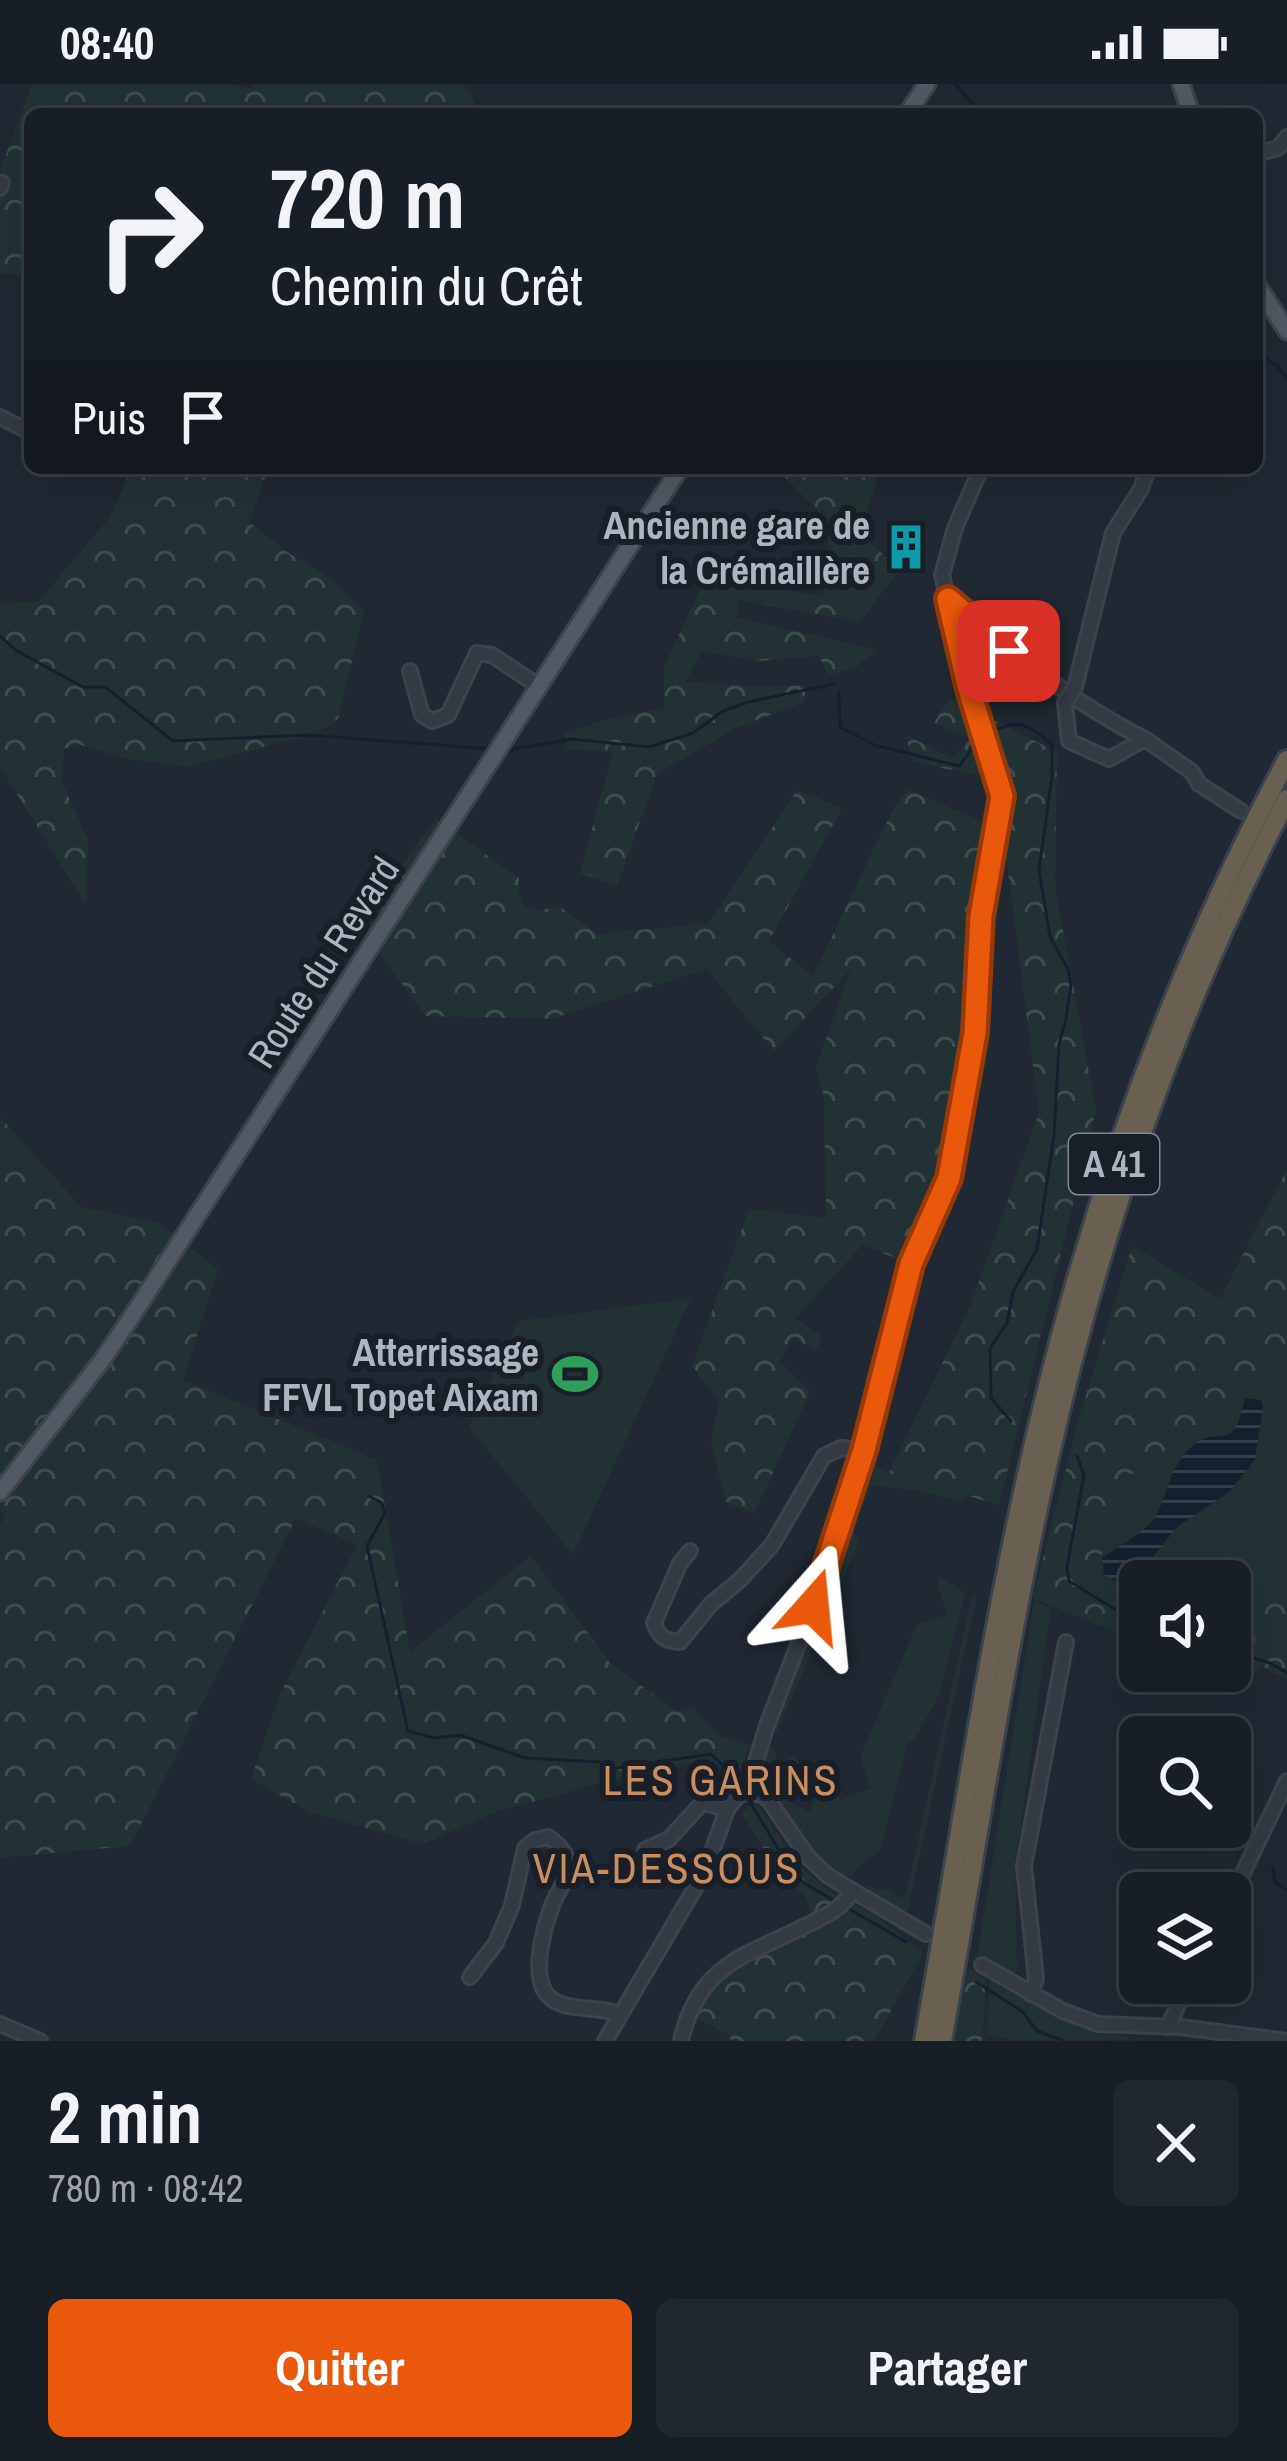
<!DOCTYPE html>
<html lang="fr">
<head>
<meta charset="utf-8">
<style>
	body { margin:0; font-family:"Archivo Narrow",sans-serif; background:#21272e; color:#f1f3f6; height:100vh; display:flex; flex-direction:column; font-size:45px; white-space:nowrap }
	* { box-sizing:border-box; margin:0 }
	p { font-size:39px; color:#9fa2a7 }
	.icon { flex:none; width:66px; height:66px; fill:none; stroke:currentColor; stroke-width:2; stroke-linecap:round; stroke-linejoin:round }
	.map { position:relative; height:1957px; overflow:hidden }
	.drawer { display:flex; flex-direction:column; background:#181e26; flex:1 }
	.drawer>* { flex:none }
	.top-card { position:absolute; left:24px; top:24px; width:1239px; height:366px; border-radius:18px; box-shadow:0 12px 48px #0002,0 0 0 3px #363c43; background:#181e26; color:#f1f3f6; overflow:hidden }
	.controls { position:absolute; left:1119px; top:1476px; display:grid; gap:24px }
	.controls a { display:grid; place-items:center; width:132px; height:132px; border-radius:18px; background:#181e26; box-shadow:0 12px 48px #0002,0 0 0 3px #363c43; font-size:60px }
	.pin { position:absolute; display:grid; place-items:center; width:102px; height:102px; color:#fff; margin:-51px; border-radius:24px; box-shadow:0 6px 18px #0006 }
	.me { position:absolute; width:132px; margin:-66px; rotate:18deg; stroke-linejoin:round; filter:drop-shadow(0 0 9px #0008) }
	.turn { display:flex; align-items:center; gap:42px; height:252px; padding:0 48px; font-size:54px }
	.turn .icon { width:156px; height:156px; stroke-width:2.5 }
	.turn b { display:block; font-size:84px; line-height:102px }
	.then { display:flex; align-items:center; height:114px; padding:0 48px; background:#0003; gap:24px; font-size:45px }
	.round { display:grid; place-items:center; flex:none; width:126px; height:126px; border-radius:18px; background:#21272e }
	.overview { display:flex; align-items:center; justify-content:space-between; height:204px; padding:0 48px }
	h1 { font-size:72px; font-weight:700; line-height:90px }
	.cta { display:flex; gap:24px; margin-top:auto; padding:24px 48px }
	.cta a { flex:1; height:138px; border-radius:18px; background:#ea580c; color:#fff; font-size:48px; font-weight:700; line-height:138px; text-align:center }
	.cta a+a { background:#21272e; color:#f1f3f6 }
	.status { display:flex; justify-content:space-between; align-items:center; height:84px; padding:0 60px; background:#181e26; direction:ltr }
	.status svg { height:33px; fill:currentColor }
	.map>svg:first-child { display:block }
	.green { fill:#223234 }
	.forest { fill:url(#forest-crowns) }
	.water { fill:url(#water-rules) }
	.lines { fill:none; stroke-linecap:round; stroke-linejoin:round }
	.stream { stroke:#15202f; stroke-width:3 }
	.minor-casing { stroke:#3d434d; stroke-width:18 }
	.major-casing { stroke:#3d434d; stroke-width:21 }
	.highway-casing { stroke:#3b424b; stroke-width:24 }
	.minor { stroke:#333a44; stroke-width:12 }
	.major { stroke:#515964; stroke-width:15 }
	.highway { stroke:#696051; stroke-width:18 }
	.minor-bridge-casing { stroke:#3d434d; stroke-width:18; stroke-linecap:butt }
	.minor-bridge { stroke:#333a44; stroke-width:12 }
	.route-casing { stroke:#983908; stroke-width:30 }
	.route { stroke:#ea580c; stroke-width:21 }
	.labels { text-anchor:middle; stroke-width:12; stroke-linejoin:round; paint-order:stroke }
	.shield { fill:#191f28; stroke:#818893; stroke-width:3 }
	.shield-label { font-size:36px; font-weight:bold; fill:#adb5c1 }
	.poi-label { font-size:39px; font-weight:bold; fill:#adb5c1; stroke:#191f28; text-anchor:end }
	.street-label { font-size:39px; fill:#adb5c1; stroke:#191f28 }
	.neighbourhood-label { font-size:42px; letter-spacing:3px; fill:#c98d60; stroke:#191f28 }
</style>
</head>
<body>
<div class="status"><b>08:40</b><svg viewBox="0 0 49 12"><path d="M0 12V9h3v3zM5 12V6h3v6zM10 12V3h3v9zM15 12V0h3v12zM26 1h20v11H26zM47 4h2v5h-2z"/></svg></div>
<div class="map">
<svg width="1287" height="1957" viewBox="0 0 1287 1957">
	<defs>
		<pattern id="forest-crowns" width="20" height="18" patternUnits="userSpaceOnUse" patternTransform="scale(3)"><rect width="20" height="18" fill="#223234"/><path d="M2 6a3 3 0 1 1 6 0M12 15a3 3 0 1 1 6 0" fill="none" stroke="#3f4d50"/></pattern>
		<pattern id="water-rules" width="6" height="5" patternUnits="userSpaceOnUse" patternTransform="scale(3)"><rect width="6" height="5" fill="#15202f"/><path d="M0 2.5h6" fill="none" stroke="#343e4b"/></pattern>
	</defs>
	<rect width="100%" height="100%" fill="#202833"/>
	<!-- green -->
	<g class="green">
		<path d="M 691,1214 L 573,1471 L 469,1343 L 518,1237 Z"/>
		<path d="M 1287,1273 L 1287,1518 L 1257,1507 L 1248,1533 L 1230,1542 L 1230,1497 L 1140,1497 L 1140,1521 L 1110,1516 L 1092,1498 L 1105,1459 L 1112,1398 L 1130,1390 L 1154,1388 L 1167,1361 L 1228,1340 L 1245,1292 Z"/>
		<path d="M 869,1380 L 889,1389 L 970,1411 L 960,1417 L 914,1406 L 872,1401 L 853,1444 L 859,1458 L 777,1648 L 772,1646 Z"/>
		<path d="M 940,1494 L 959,1503 L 965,1512 L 939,1611 L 914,1657 L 908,1659 L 880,1767 L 862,1779 L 852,1792 C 818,1793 780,1720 760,1694 L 760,1681 L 765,1666 L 774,1662 L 780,1699 L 789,1717 L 809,1728 L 815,1714 L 805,1711 L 786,1676 L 796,1671 L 808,1701 L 823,1696 L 834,1699 L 840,1716 L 871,1704 L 860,1673 L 917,1541 L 947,1530 L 937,1501 Z"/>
		<path d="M 973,1509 L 977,1510 L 907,1828 L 867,1806 L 868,1802 L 879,1806 L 890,1805 L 898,1814 L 906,1811 Z"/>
		<path d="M 1034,1518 L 1051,1523 L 1015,1784 L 1017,1886 L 1011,1891 L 977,1873 Z"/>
		<path d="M 990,1897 L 1066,1937 L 1135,1956 L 1015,1957 L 987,1949 Z"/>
	</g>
	<!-- forest -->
	<g class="forest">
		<path d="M 32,0 L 226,0 L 253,5 L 255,0 L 464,0 L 482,30 L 30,30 L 30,192 L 0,189 L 0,87 Z"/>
		<path d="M 132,384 L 268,384 L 250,439 L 287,468 L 330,494 L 364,527 L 338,635 L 315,650 L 186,683 L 130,675 L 77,660 L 64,665 L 62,698 L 88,756 L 86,821 L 0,683 L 0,520 L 39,517 L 109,434 Z"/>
		<path d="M 776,384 L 827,384 L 841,395 L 843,384 L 880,384 L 861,451 L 900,485 L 860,538 L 739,516 L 736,533 L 877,566 L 856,583 L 828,591 L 819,572 L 759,577 L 701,567 L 686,598 L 745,602 L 806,601 L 804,618 L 736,644 L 657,690 L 617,802 L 580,789 L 613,668 L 567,665 L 565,649 L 601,637 L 664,624 L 664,583 L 705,495 L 823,512 L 830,447 L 818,427 Z"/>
		<path d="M 950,614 L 1057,668 L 1055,803 L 1096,1026 L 999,1421 L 889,1389 L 971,1220 L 1039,1028 L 1002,740 L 1009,713 L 1002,696 L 912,678 L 906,651 L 952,674 L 971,654 L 934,639 Z"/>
		<path d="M 797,706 L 842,724 L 769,857 L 813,892 L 892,727 L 908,706 L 984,738 L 970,973 L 949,1093 L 911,1180 L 862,1161 L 795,1234 L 822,1253 L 816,1266 L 792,1254 L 780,1278 L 810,1308 L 754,1430 L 726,1418 L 711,1360 L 719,1317 L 692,1282 L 749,1125 L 826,1134 L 824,1014 L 816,982 L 852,884 L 774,967 L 707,885 L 551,935 L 426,932 L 357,840 L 436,735 L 519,794 L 519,809 L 525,823 L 537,826 L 560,823 L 597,850 L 709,839 Z"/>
		<path d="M 0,1033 L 81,1123 L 159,1139 L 218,1185 L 183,1296 L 377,1376 L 410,1568 L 531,1472 L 610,1579 L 677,1627 L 692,1623 L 722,1653 L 750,1662 L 737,1693 L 708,1675 L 632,1691 L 501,1726 L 423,1760 L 309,1728 L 251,1695 L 280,1610 L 357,1461 L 296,1434 L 130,1762 L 0,1774 L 0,1441 L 6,1430 L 0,1427 Z"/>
		<path d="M 1287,1085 L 1287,1273 L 1245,1292 L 1228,1340 L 1184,1363 L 1167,1361 L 1154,1388 L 1130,1390 L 1112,1399 L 1105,1459 L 1093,1498 L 1110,1516 L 1140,1521 L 1140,1559 L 1033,1514 L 1078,1337 L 1132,1162 L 1220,1215 Z"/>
		<path d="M 1257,1507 L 1287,1518 L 1287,1595 L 1261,1583 L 1241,1605 L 1204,1587 L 1230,1587 L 1230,1542 L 1248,1533 Z"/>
		<path d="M 756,1717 L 797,1781 L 836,1812 L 874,1830 L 923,1869 L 874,1957 L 730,1957 L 731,1952 L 695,1933 L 689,1957 L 679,1957 L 712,1891 L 732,1866 L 813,1833 L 805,1812 L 773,1780 L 742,1729 Z"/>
		<path d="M 968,1884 L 986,1896 L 982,1957 L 953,1957 Z"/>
	</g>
	<!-- water -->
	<path class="water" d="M 1245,1314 L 1261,1316 L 1263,1323 L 1255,1376 L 1229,1408 L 1177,1443 L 1136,1494 L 1118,1498 L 1104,1491 L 1102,1474 C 1118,1462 1145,1449 1155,1433 C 1168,1411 1170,1383 1189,1365 C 1221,1335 1231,1377 1245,1314 Z"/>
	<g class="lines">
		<!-- stream -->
		<g class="stream">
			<path d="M 955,0 L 982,30"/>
			<path d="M 1257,269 L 1277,282 L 1287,294"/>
			<path d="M 0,552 L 17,567 L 83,603 L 105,603 L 173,657 L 307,651 L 492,665"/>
			<path d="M 839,608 L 840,643 L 874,661 L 959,682 L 977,658"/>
			<path d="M 990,649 C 1020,633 1026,640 1052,660 L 1052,693 L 1039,786 L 1050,853 L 1068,885 L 1071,901 L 1066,935 L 1059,960 L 1054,1051 L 1037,1165 L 1013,1208 L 1007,1239 L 990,1264 L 991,1314 L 1011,1337"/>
			<path d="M 506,670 L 513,665 L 572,655 L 649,663 L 693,649 L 723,627 L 748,618 L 834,600"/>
			<path d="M 1077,1372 L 1084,1391 L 1067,1483 L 1069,1497 L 1129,1534 L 1140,1538"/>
			<path d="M 369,1412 L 382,1419 L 385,1429 L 367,1462 L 408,1647 L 434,1654 L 460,1651 L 525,1674 L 600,1678 L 616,1684 L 711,1670 L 738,1696"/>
			<path d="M 1230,1567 L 1270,1579 L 1287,1589"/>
			<path d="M 750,1718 L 785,1776 L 804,1799 L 838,1819"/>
			<path d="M 1273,1784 L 1275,1798 L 1287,1806"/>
			<path d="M 846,1823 L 906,1858"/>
			<path d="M 976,1898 L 1023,1928 L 1037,1947 L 1065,1957"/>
		</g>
		<!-- minor casing -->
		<g class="minor-casing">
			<g id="minor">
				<path d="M 1257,70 L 1278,64 L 1287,53"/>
				<path d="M 0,104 L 2,99"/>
				<path d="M 0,333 L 30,348"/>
				<path d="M 948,516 C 1010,567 1073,619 1145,655"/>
				<path d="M 410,587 L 422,631 L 432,637 L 448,631 L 477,569 L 492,571 L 540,603"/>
				<path d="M 1075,603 L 1113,449 L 1141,405 L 1148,384"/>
				<path d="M 1065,619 L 1069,657 L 1109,675 L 1145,655 L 1192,688 L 1199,700 L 1241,727"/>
				<path d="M 690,1467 L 680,1479 L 654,1539 C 659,1553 665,1557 680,1558 L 711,1520 L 740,1496 L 772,1461 L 824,1372 L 841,1364 L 864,1366"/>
				<path d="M 751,1707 L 753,1688 L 766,1644 L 813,1522 L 864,1366 L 911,1180 L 949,1093 L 975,949 L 981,832 L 1002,712 L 969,605 L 942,491 L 955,444 L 981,384"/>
				<path d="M 645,1766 L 669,1755 L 703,1718 L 727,1726"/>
				<path d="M 1230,1816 L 1287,1697"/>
				<path d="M 982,1881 L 1063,1927 L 1098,1940 L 1181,1943 L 1287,1957"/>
				<path d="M 470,1893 L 496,1859 L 512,1821 L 525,1764 L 535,1756 L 548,1753 C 559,1760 568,1769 568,1784 C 567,1797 558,1807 553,1819 C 544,1843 526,1902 555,1917 C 574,1928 600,1921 620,1931"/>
				<path d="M 1031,1910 L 1036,1895 L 1024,1782 L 1066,1558"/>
				<path d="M 0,1940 L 40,1957"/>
				<path d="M 1168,1943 L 1188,1899"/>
				<path d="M 605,1957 L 704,1789 L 727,1726 L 737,1713 L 747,1707 L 755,1708 L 767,1714 L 808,1773 L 828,1792 L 926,1850"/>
				<path d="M 681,1957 C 698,1880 746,1872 807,1841 C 826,1832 841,1825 852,1808"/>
			</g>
		</g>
		<!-- major casing -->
		<g class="major-casing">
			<g id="major">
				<path d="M 1181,0 L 1191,30"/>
				<path d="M 907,30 L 927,0"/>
				<path d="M 1257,201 L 1287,247"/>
				<path d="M 0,1408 L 103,1275 L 138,1223 L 680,384"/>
			</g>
		</g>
		<!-- highway casing -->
		<g class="highway-casing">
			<g id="highway">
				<path d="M 924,1957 C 962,1745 992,1531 1043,1322 C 1097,1099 1178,878 1287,676"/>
				<path d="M 942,1957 C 977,1763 1005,1567 1049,1374 C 1100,1147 1179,921 1287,715"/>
			</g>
		</g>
		<!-- minor -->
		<use href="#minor" class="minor"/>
		<!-- major -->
		<use href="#major" class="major"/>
		<!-- highway -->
		<use href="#highway" class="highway"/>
		<!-- minor-bridge casing -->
		<g class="minor-bridge-casing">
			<path id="minor-bridge" d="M 1065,619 L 1075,603"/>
		</g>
		<!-- minor-bridge -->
		<use href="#minor-bridge" class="minor-bridge"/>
	</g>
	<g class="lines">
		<!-- route casing -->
		<g class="route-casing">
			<path id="route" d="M 813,1522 L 864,1366 L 911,1180 L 949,1094 L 975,949 L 981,832 L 1002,712 L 969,605 L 948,515 L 1009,567"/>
		</g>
		<!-- route -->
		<use href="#route" class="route"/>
	</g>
	<!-- icons -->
	<defs>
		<g id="building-bare" transform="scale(3.6)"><path d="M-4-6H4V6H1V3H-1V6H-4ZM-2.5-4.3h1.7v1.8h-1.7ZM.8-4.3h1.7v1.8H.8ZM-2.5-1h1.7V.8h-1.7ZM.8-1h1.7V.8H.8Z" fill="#0f9aa8" stroke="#191f28" stroke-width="2.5" paint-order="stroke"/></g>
		<g id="stadium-bare" transform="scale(3.6)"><path d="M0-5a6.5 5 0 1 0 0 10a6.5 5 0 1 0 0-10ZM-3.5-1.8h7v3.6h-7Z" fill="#2e9e5b" stroke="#191f28" stroke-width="2.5" paint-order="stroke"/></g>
	</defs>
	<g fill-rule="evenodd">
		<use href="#building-bare" x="906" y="463"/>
		<use href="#stadium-bare" x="575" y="1290"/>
	</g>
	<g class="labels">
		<!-- shield labels -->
		<rect class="shield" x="1069" y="1050" width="90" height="60" rx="9"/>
		<g class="shield-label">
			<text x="1114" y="1093">A 41</text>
		</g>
		<!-- poi labels -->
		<g class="poi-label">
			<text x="870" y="455">Ancienne gare de<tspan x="870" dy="45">la Crémaillère</tspan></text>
			<text x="539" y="1282">Atterrissage<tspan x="539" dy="45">FFVL Topet Aixam</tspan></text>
		</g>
		<!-- street labels -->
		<g class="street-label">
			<text transform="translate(323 878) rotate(-57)" y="14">Route du Revard</text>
		</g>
		<!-- neighbourhood labels -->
		<g class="neighbourhood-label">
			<text x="721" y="1711">LES GARINS</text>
			<text x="667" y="1799">VIA-DESSOUS</text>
		</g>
	</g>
</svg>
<div class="controls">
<a><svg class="icon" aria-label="sound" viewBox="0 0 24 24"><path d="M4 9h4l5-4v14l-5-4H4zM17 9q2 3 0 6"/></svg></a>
<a><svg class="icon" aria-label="search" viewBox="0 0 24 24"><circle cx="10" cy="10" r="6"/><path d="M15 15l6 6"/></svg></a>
<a><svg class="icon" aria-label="layers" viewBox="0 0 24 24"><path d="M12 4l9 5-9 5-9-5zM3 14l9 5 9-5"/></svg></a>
</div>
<div class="pin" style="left:1009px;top:567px;background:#d93025"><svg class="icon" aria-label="arrive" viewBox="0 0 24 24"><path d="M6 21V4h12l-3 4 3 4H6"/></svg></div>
<svg class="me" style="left:813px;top:1522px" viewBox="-20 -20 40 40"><path d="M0-17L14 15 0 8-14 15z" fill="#ea580c" stroke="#fff" stroke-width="4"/></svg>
<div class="top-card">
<div class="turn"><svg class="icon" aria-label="right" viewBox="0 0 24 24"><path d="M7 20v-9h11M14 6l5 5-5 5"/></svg><div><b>720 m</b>Chemin du Crêt</div></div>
<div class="then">Puis<svg class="icon" aria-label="arrive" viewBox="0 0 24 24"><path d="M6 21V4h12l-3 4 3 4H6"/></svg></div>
</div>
</div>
<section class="drawer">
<div class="overview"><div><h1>2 min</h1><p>780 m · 08:42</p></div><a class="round"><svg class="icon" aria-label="close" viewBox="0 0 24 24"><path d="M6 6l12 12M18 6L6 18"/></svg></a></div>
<div class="cta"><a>Quitter</a><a>Partager</a></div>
</section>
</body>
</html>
